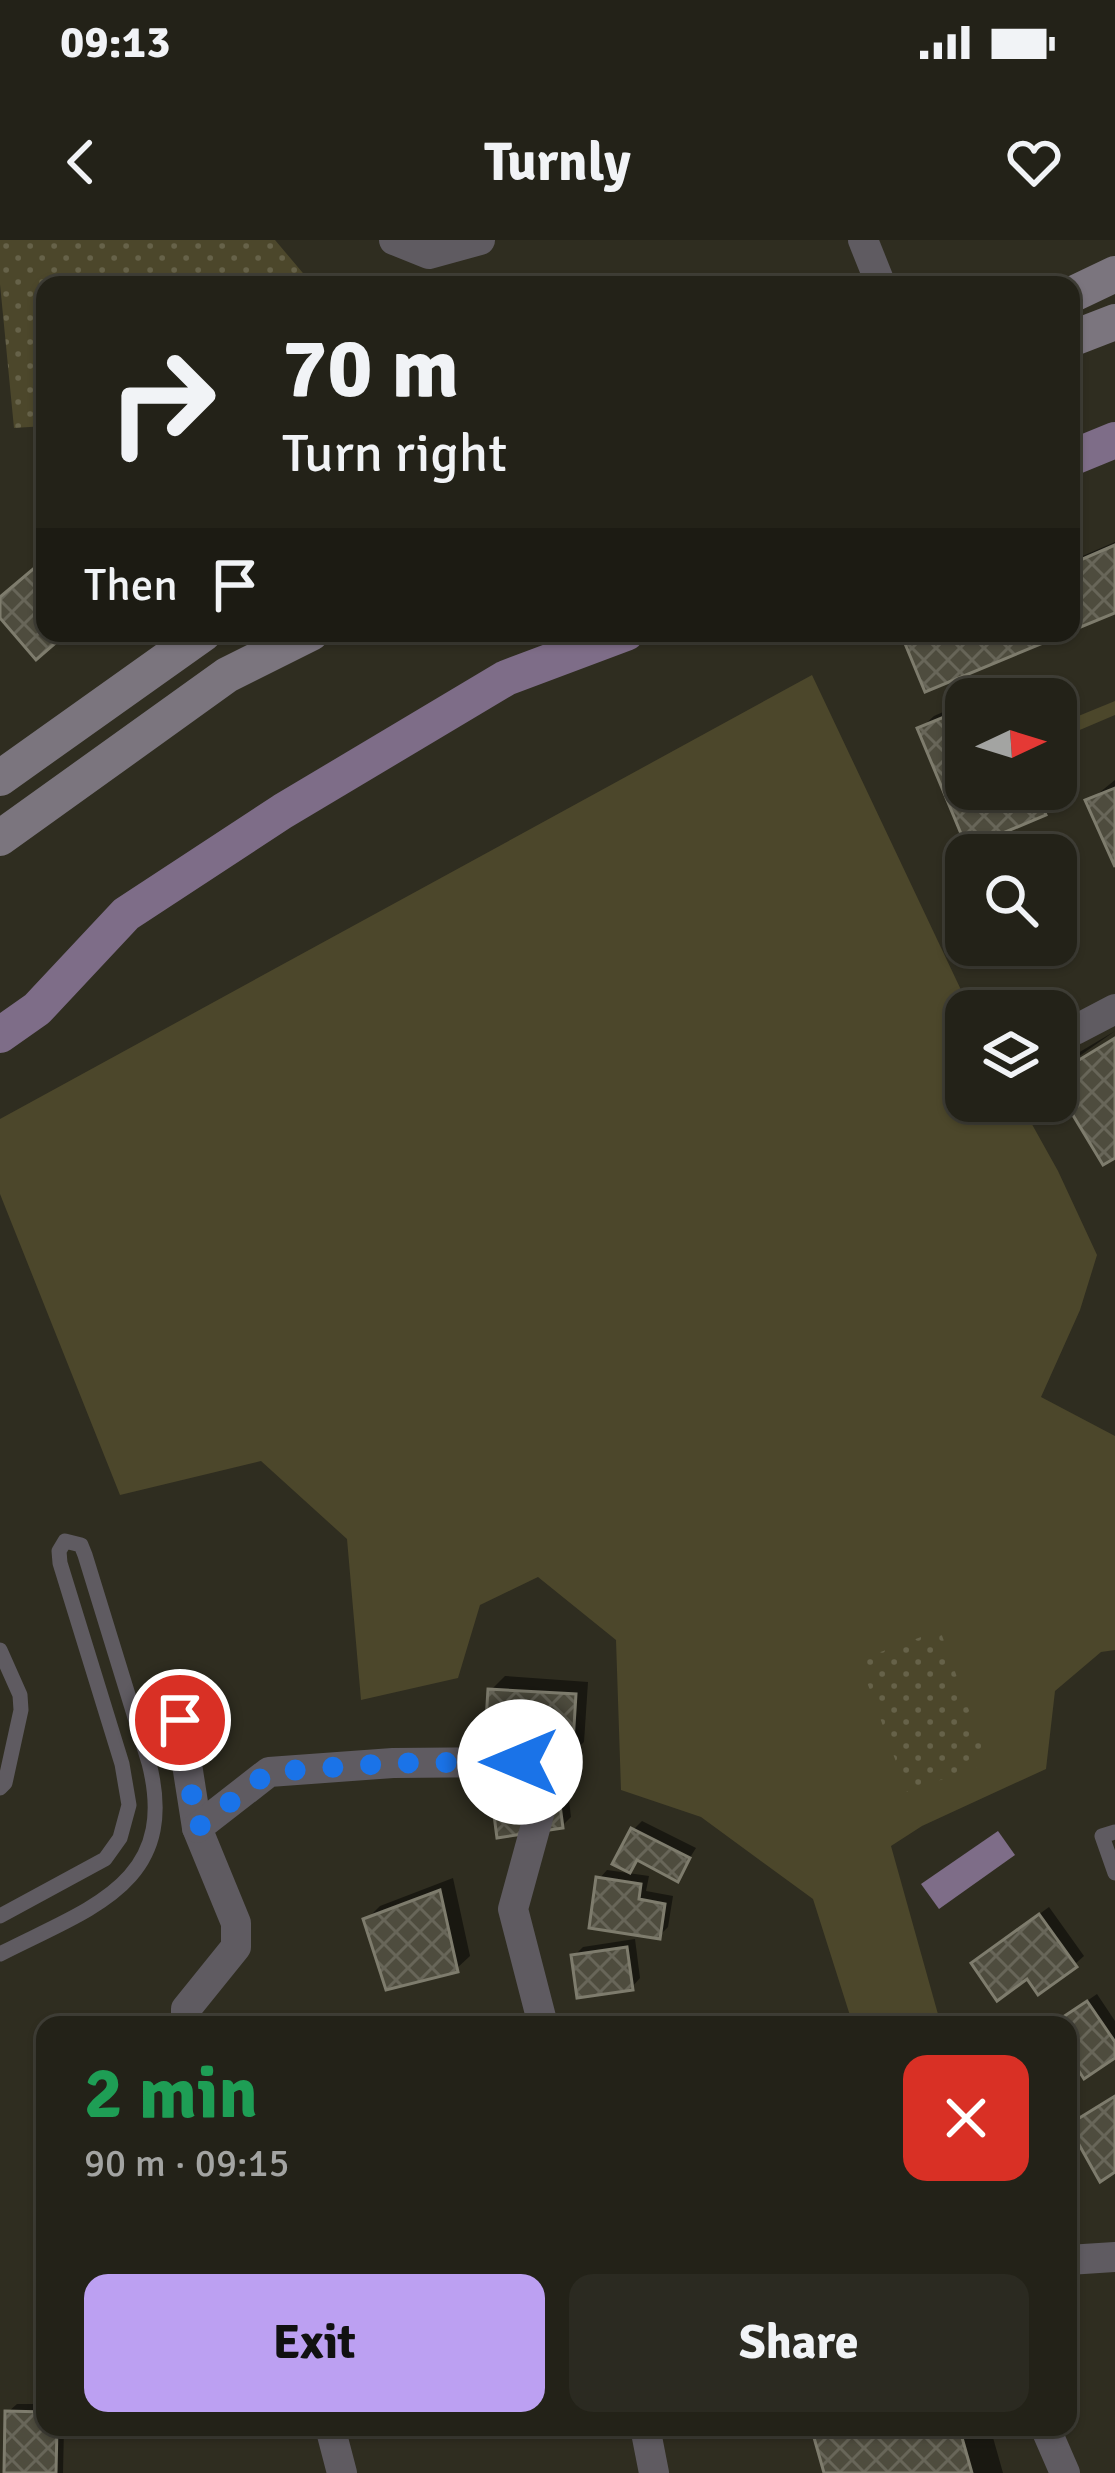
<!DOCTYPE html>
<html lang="en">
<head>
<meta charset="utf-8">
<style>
	body { margin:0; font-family:Signika,sans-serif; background:#2b2a21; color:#f1f3f6; height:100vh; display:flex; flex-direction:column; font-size:45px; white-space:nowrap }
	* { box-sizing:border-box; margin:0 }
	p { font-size:39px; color:#a3a4a2 }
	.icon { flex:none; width:66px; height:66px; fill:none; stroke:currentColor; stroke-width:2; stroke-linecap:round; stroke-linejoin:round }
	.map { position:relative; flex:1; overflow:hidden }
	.details { position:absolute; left:36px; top:1776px; width:1041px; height:420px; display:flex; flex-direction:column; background:#232218; border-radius:24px; box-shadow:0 3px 9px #0004,0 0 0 3px #403f37 }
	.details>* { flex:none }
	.guide { position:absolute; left:36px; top:36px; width:1044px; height:366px; border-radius:24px; box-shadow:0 3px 9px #0004,0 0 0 3px #403f37; background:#232218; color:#f1f3f6; overflow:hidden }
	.needle { width:78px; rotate:86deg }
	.controls { position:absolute; left:945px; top:438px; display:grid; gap:24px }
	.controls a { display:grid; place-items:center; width:132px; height:132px; border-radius:24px; background:#232218; box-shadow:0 3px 9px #0004,0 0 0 3px #403f37; font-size:60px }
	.pin { position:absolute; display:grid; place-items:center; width:102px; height:102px; color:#fff; margin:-51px; border:6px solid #fff; border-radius:50%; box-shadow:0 3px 12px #0007 }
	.me { position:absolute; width:132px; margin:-66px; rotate:270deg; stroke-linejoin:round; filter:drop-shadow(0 0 9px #0008) }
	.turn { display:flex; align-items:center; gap:42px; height:252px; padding:0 48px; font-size:54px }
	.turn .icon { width:156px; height:156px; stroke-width:2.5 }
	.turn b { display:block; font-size:84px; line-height:102px }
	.then { display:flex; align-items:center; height:114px; padding:0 48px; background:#0003; gap:24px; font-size:45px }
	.round { display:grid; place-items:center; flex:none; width:126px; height:126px; border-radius:24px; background:#2b2a21 }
	.overview { display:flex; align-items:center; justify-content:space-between; height:204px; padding:0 48px }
	h1 { font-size:72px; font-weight:800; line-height:90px; color:#1e9e55 }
	.primary-button { display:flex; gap:24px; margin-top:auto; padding:24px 48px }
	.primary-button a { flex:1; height:138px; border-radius:24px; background:#bca0f2; color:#111; font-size:48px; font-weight:800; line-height:138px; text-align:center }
	.primary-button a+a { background:#2b2a21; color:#f1f3f6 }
	.status { display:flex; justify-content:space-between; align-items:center; height:84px; padding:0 60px; background:#232218; direction:ltr }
	.status svg { height:33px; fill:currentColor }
	header { display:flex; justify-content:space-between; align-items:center; height:156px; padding:0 48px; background:#232218; font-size:54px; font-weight:800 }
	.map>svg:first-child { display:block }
	.green { fill:#4c472b }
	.park { fill:url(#park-dots) }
	.water { fill:#7e6d88 }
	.shadow { fill:#0007 }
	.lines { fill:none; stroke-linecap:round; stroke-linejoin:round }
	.canal { stroke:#7e6d88; stroke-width:36 }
	.building { fill:url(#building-cross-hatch); stroke:#7e7c6d; stroke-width:3 }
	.lane { stroke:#5f5b61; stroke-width:15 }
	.street { stroke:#5f5b61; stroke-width:30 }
	.secondary { stroke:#7b757e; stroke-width:36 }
	.route { stroke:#1a73e8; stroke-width:21; stroke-dasharray:0 37.8 }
</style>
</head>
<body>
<div class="status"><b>09:13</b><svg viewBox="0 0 49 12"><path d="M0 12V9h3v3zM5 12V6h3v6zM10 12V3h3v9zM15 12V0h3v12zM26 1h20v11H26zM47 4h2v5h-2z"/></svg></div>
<header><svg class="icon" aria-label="back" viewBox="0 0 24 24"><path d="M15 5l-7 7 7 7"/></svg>Turnly<svg class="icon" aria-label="heart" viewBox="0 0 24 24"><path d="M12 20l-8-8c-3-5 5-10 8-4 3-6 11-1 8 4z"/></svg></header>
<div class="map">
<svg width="1115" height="2233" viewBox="0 0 1115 2233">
	<defs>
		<pattern id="park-dots" width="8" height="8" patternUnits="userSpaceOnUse" patternTransform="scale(3)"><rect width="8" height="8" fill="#4c472b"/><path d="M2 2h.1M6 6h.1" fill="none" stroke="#666249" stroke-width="1.8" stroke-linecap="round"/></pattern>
		<pattern id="building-cross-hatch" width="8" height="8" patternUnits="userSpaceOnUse" patternTransform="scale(3)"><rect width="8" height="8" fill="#4e4c3e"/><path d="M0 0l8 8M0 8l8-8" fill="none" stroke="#686659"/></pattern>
	</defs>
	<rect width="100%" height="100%" fill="#2f2d20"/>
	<!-- green -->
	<g class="green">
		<path d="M 812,435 L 971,771 L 966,771 L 966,861 L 1019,861 L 1058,931 L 1097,1015 L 1080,1070 L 1041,1157 L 1115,1196 L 1115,1410 L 1101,1412 L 1055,1451 L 1046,1529 L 922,1586 L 891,1606 L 941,1785 L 853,1785 L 813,1659 L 701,1577 L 621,1550 L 616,1400 L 538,1337 L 480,1365 L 458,1438 L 361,1460 L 347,1299 L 261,1221 L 120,1255 L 0,954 L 0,879 Z"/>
		<path d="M 1115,461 L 1115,475 L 1075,492 L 1071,479 Z"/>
	</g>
	<!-- park -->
	<g class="park">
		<path d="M 0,0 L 275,0 L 313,45 L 45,45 L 45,186 L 14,188 L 0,44 Z"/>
		<path d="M 940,1390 L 988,1523 L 907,1552 L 859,1420 Z"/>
	</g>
	<!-- water -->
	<path class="water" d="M 998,1591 L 1015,1615 L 939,1669 L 921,1644 Z"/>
	<!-- shadow -->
	<g class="shadow">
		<path d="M 1115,302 L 1115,370 L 1071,388 L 1071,321 Z"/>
		<path d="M 1010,444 L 1016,459 L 974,459 Z"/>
		<path d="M 966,462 L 966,549 L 1053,549 L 1057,558 L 1044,572 L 968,604 L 920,489 L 934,476 Z"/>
		<path d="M 1115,540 L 1115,620 L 1089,561 Z"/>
		<path d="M 1115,791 L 1078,817 L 1078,824 L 1115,802 L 1115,915 L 1056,841 L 1056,836 L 1078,813 Z"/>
		<path d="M 505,1436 L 588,1442 L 584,1502 L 570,1515 L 491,1450 Z"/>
		<path d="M 566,1535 L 571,1577 L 562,1586 L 494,1553 L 503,1544 Z"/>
		<path d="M 642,1581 L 696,1608 L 677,1638 L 640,1618 L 629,1629 L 634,1589 Z"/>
		<path d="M 607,1630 L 649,1636 L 646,1651 L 673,1656 L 668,1687 L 659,1696 L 599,1639 Z"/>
		<path d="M 453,1638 L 470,1716 L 456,1729 L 366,1680 L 380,1666 Z"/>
		<path d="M 1049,1667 L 1084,1716 L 1075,1724 L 1028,1735 L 984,1715 Z"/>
		<path d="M 635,1699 L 640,1738 L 632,1747 L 574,1716 L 583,1707 Z"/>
		<path d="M 1097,1754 L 1115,1781 L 1115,1814 L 1068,1830 L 1068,1785 L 1052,1785 Z"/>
		<path d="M 1115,1854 L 1115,1929 L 1070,1886 Z"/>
		<path d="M 17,2164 L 45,2164 L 45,2187 L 64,2187 L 63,2233 L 7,2233 L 8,2172 Z"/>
		<path d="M 814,2187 L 990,2187 L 1003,2233 L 827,2233 Z"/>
	</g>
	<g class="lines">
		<!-- canal -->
		<g class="canal">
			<path d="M 1071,218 L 1115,200"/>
			<path d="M 0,795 L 37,769 L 126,674 L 283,571 L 506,438 L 626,393"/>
		</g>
	</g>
	<!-- building -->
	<g class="building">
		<path d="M 1115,305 L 1115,373 L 1071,391 L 1071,324 Z"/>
		<path d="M 39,324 L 45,331 L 45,393 L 67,393 L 36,420 L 0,378 L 0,357 Z"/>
		<path d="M 904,393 L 1067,393 L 925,452 L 901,394 Z"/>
		<path d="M 966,468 L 966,549 L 1035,549 L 1046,575 L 967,608 L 917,488 Z"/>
		<path d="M 1115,548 L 1115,627 L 1085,560 Z"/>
		<path d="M 1115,798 L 1115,918 L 1103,925 L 1056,847 L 1056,834 Z"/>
		<path d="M 488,1449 L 576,1454 L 572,1519 L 484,1513 Z"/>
		<path d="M 557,1542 L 563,1588 L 497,1598 L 491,1552 Z"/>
		<path d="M 631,1588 L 690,1618 L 678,1642 L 637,1620 L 630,1633 L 612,1624 Z"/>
		<path d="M 596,1637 L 641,1644 L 639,1659 L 665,1664 L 660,1699 L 589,1688 Z"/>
		<path d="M 440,1650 L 458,1732 L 386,1750 L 363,1679 Z"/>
		<path d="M 1039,1674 L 1077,1727 L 1038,1755 L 1027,1739 L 997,1761 L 971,1723 Z"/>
		<path d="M 627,1707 L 633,1750 L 577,1758 L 571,1715 Z"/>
		<path d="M 1087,1761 L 1115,1802 L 1115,1818 L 1084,1839 L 1077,1828 L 1068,1834 L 1068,1785 L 1051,1785 Z"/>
		<path d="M 1115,1856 L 1115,1932 L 1100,1942 L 1068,1885 Z"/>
		<path d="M 5,2171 L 45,2172 L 45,2187 L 57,2187 L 56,2233 L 4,2233 Z"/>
		<path d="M 811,2187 L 959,2187 L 972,2233 L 824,2233 Z"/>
	</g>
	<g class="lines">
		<!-- lane -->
		<g class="lane">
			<path d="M 0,1410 L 20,1455 L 21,1470 L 5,1543 L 0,1548"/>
			<path d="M 1115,1592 L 1102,1596 L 1115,1633"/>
			<path d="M 0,1676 L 105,1619 L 120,1598 L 129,1565 L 122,1524 L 60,1323 L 59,1311 L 65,1301 L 81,1305 L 85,1315 L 149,1523 C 180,1644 89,1668 0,1714"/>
		</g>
		<!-- street -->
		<g class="street">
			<path d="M 394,0 L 429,14 L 480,0"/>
			<path d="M 863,0 L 881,45"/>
			<path d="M 1075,790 L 1115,769"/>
			<path d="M 180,1480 L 197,1588 L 236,1683 L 236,1707 L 186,1769 L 186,1785"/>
			<path d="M 197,1588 L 269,1532 L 393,1523 L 520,1522 L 544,1556 L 513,1669 L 543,1785"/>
			<path d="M 1068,2020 L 1115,2017"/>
			<path d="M 330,2187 L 342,2233"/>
			<path d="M 645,2187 L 654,2233"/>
			<path d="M 1045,2187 L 1065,2233"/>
		</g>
		<!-- secondary -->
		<g class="secondary">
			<path d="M 1071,55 L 1115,34"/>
			<path d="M 1071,99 L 1115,82"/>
			<path d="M 0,538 L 204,393"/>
			<path d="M 0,598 L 227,435 L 311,393"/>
		</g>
	</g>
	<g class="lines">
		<!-- route -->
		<path class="route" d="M 180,1480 L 197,1588 L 269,1532 L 393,1523 L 520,1522"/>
	</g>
</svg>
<div class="controls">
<a><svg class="needle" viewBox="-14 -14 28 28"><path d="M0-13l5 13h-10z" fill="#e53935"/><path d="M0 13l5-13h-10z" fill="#a3a4a2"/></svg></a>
<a><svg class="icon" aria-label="search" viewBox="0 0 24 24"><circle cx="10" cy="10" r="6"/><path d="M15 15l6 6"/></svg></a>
<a><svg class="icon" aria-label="layers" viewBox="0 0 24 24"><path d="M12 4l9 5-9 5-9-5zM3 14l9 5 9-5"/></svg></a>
</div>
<div class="pin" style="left:180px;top:1480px;background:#d93025"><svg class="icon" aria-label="arrive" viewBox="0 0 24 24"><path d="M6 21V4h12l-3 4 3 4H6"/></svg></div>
<svg class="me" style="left:520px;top:1522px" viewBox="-20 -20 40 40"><circle r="19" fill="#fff"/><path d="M0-13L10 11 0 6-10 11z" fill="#1a73e8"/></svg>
<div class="guide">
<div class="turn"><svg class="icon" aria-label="right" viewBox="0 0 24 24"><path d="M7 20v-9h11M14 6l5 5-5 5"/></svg><div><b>70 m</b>Turn right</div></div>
<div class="then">Then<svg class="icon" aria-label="arrive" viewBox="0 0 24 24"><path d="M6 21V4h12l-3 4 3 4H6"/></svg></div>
</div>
<section class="details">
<div class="overview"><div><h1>2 min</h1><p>90 m · 09:15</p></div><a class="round" style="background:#d93025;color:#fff"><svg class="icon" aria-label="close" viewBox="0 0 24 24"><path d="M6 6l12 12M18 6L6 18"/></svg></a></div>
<div class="primary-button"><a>Exit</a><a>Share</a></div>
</section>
</div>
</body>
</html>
